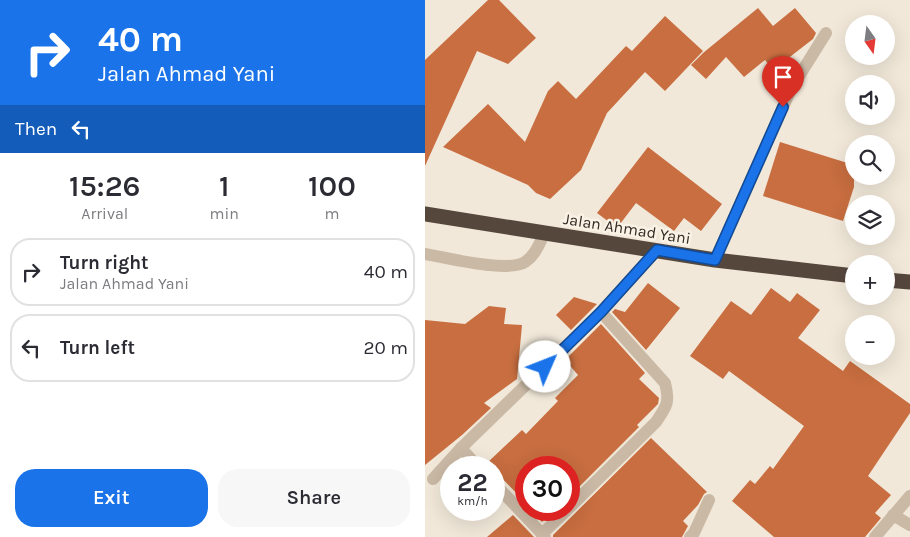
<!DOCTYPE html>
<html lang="en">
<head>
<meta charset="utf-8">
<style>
	body { margin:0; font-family:Karla,sans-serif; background:#f7f7f7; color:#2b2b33; height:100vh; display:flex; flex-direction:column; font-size:19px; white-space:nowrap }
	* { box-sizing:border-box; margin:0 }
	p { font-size:16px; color:#7c7c81 }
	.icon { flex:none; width:28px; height:28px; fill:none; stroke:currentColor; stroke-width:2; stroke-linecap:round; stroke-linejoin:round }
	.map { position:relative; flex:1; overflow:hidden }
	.sheet { display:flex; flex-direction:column; background:#fff; width:425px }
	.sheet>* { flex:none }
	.hud { background:#1a73e8; color:#fff; overflow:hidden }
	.needle { width:32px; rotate:166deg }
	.buttons { position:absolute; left:420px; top:15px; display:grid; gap:10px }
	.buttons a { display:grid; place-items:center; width:50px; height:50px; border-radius:50%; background:#fff; box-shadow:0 5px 20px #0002; font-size:25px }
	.speed { position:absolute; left:15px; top:456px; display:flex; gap:10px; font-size:25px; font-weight:700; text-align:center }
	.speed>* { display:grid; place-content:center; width:65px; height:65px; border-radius:50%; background:#fff; box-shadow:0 5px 20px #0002; line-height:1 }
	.speed small { font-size:12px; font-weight:400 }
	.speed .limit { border:8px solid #d22; background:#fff; color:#111 }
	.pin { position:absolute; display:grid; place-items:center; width:42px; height:42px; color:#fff; margin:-51px -21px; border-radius:50% 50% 50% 0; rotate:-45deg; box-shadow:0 0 5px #0007 }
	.pin .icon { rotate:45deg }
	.me { position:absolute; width:55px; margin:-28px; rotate:46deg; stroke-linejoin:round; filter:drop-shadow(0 0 4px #0008) }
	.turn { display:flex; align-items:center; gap:18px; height:105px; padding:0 15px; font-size:22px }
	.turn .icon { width:65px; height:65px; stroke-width:2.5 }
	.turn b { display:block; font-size:35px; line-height:42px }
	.then { display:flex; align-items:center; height:48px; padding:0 15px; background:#0003; gap:10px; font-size:19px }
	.eta { display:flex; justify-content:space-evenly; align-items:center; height:85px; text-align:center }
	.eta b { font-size:30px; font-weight:600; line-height:35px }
	.button { display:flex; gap:10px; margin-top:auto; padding:10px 15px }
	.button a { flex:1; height:58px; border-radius:20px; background:#1a73e8; color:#fff; font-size:20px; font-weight:600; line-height:58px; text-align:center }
	.button a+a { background:#f7f7f7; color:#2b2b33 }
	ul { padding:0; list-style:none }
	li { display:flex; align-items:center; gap:15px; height:68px; margin:0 10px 8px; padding:0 5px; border:2px solid #e1e1e2; border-radius:20px }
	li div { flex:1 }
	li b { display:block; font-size:19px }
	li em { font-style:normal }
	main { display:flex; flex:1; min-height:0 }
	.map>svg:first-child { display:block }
	.building { fill:#c86e40 }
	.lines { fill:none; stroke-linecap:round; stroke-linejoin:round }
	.lane { stroke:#cab9a5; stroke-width:12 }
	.street { stroke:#cab9a5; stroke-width:12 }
	.highway { stroke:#56473d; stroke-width:15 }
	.route-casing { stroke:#114b97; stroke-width:12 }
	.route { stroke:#1a73e8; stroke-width:9 }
	.labels { text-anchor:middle; stroke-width:5; stroke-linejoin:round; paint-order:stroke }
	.street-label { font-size:16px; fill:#352c26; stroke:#f9f2e5 }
</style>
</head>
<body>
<main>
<section class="sheet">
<div class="hud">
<div class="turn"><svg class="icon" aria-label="right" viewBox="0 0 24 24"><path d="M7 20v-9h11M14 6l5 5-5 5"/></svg><div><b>40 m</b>Jalan Ahmad Yani</div></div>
<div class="then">Then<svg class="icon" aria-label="left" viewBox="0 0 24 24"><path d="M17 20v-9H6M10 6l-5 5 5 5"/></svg></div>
</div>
<div class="eta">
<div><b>15:26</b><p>Arrival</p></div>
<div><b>1</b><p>min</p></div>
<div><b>100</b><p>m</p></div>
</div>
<ul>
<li><svg class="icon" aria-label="right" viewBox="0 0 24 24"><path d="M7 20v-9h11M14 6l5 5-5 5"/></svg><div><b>Turn right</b><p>Jalan Ahmad Yani</p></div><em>40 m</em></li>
<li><svg class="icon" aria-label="left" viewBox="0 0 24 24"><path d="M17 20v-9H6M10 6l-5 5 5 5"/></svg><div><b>Turn left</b></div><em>20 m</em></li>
</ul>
<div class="button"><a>Exit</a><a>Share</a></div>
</section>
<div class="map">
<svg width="485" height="537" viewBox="0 0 485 537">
	<rect width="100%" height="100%" fill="#f1e8d9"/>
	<!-- building -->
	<g class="building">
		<path d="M 63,0 L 74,0 L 111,38 L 83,64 L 52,51 L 0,166 L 0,60 Z"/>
		<path d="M 333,8 L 348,26 L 370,8 L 391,33 L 388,39 L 348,70 L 340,60 L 319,77 L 301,57 L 281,79 L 266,65 L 278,53 Z"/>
		<path d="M 240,16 L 278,51 L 240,91 L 220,72 L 182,113 L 156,170 L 125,199 L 111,193 L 103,185 L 18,147 L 63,104 L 100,142 L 123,91 L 133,81 L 151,99 L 201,46 L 207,51 Z"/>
		<path d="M 355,142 L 429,165 L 429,187 L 418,221 L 338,196 Z"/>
		<path d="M 223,147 L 297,204 L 276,231 L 259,218 L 249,231 L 211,203 L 192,228 L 172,213 Z"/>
		<path d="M 223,283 L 255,308 L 221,350 L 187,312 L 190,309 L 200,312 Z"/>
		<path d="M 346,288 L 365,302 L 372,293 L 395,310 L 373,338 L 418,371 L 425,361 L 485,404 L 485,413 L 443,476 L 466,495 L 450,513 L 456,518 L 440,537 L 349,537 L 307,501 L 325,480 L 330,484 L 345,466 L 348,469 L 379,426 L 304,371 L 298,379 L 265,356 L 306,301 L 326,315 Z"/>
		<path d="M 149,297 L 172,304 L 146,330 L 131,315 Z"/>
		<path d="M 64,306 L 81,308 L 79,324 L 97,325 L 92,379 L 59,403 L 66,408 L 37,435 L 0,465 L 0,320 L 40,324 Z"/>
		<path d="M 176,324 L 220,373 L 214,379 L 234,398 L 233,404 L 212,425 L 214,427 L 144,497 L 144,468 L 101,468 L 101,503 L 69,470 L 69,468 L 62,463 L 97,430 L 101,434 L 133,401 L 130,398 L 153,375 L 140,360 Z"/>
		<path d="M 226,438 L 282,492 L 279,494 L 273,505 L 258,521 L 263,526 L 257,537 L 128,537 L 128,535 Z"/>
		<path d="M 106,510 L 130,510 L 117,522 Z"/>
		<path d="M 88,515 L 109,537 L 62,537 Z"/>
	</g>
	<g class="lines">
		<!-- lane -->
		<path class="lane" d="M 0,254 C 22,258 83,273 100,262 C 111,255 114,243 120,233"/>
		<!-- street -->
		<g class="street">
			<path d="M 290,260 L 366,89 L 401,33"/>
			<path d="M 36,448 L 54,468"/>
			<path d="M 8,479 L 36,448 L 176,312 L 232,250"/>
			<path d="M 69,483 L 120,537"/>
			<path d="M 144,508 L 231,422 C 242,406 245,402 240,383 L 176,312"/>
			<path d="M 468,515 L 485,525"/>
			<path d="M 117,534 L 142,510"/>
			<path d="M 265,537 L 269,533 L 284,500"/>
			<path d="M 450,537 L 485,496"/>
		</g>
		<!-- highway -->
		<g class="highway">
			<path d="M 0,214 L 290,260 L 429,276"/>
			<path d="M 461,280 L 485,282"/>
		</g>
	</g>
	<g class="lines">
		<!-- route casing -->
		<g class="route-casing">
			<path id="route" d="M 120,367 L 176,312 L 232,250 L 290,260 L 358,107"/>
		</g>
		<!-- route -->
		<use href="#route" class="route"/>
	</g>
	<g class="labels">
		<!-- street labels -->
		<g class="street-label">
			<text transform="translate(202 228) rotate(9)" y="6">Jalan Ahmad Yani</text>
		</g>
	</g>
</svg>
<div class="buttons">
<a><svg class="needle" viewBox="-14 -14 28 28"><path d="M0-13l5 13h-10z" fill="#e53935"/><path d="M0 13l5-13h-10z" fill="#7c7c81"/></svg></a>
<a><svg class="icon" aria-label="sound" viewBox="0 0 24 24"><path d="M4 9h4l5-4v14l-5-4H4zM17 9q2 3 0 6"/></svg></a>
<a><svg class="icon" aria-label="search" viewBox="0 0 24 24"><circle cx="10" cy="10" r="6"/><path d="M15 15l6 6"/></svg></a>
<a><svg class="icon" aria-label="layers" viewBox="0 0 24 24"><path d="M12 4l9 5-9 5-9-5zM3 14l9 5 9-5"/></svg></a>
<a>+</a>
<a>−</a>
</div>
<div class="speed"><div>22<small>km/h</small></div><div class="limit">30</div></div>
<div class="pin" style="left:358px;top:107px;background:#d93025"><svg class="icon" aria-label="arrive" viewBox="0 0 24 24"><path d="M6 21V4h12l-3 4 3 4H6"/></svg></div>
<svg class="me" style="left:120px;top:367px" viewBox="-20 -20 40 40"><circle r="19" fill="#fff"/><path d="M0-13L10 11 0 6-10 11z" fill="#1a73e8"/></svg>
</div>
</main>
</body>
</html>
